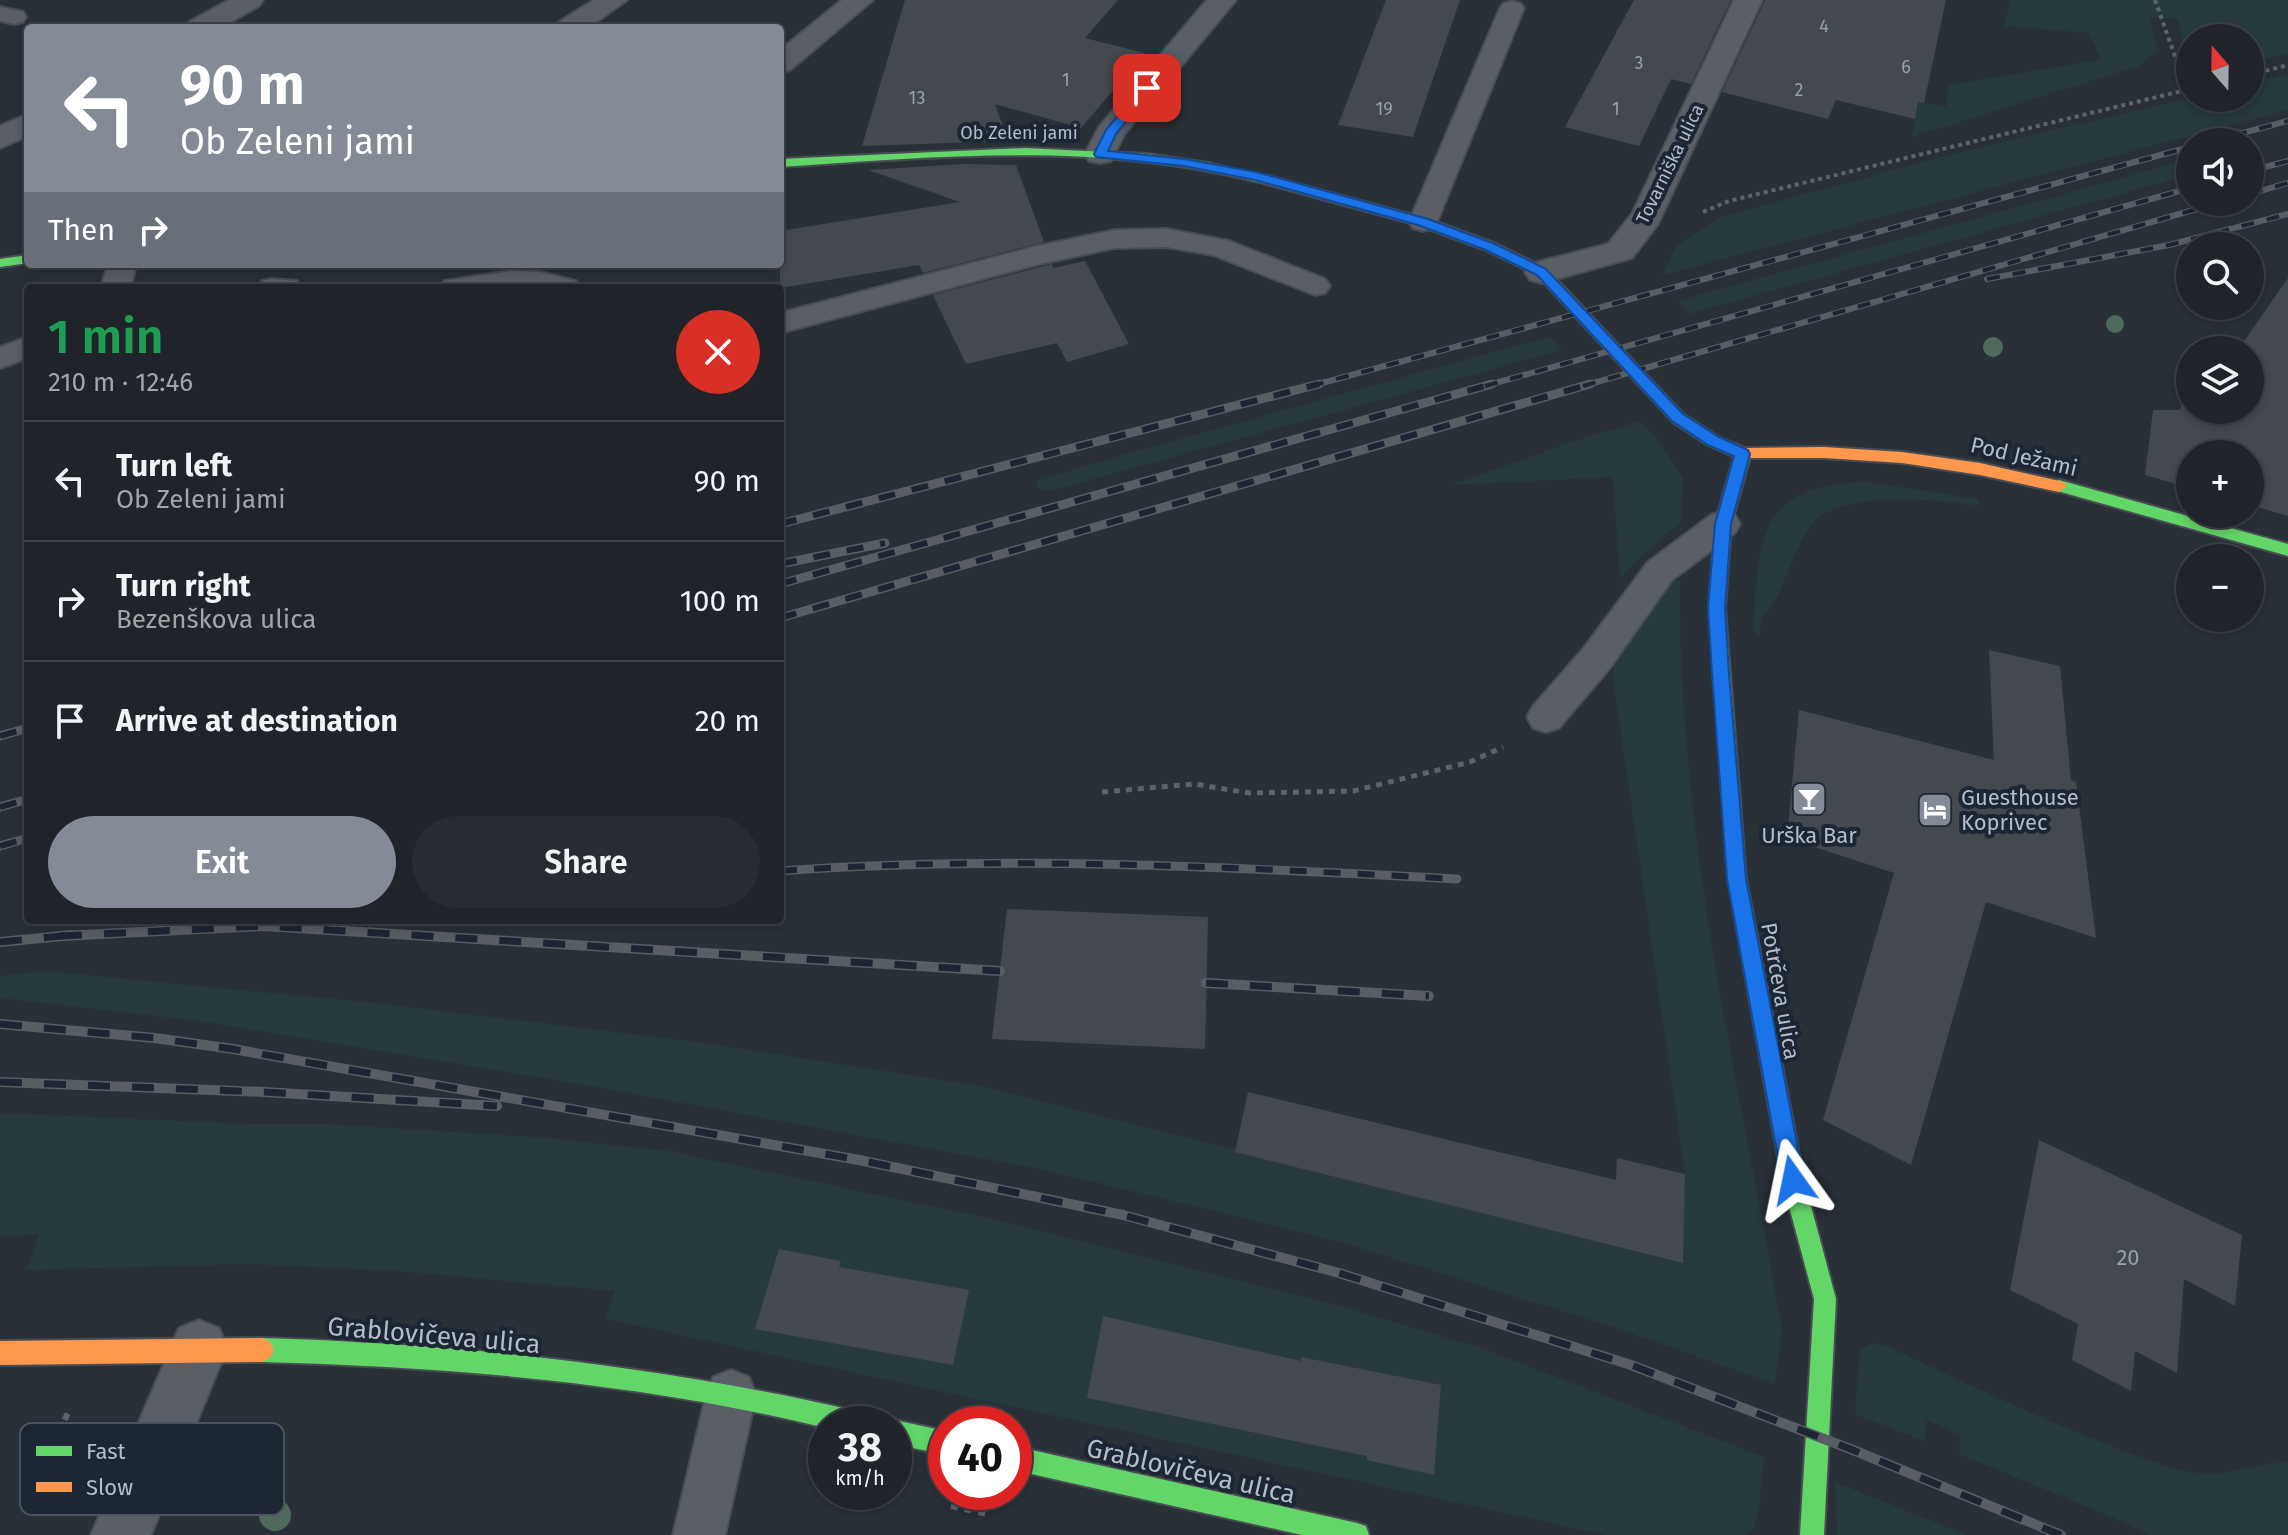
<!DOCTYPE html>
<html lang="en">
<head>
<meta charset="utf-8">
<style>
	body { margin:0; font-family:"Fira Sans",sans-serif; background:#282c32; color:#f1f3f6; height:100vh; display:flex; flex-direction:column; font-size:30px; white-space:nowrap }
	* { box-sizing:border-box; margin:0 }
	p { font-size:26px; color:#a2a4a8 }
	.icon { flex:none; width:44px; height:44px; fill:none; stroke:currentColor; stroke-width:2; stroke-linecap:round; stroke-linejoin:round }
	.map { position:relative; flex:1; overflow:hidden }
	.sheet { position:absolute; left:24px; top:284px; width:760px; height:640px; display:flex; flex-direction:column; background:#20242a; border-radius:8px; box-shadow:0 4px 12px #0003,0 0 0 2px #3d4147 }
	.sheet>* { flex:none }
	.top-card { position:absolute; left:24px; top:24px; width:760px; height:244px; border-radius:8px; box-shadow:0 4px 12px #0003,0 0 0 2px #3d4147; background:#848b96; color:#fff; overflow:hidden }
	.needle { width:52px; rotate:340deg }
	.controls { position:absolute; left:2176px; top:24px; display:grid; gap:16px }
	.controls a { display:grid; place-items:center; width:88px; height:88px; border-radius:50%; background:#20242a; box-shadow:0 4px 12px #0003,0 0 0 2px #3d4147; font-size:40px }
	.speed { position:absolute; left:808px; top:1406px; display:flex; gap:16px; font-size:40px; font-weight:700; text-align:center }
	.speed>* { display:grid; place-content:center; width:104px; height:104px; border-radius:50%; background:#20242a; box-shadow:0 4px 12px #0003,0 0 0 2px #3d4147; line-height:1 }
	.speed small { font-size:20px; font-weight:400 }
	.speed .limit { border:12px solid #d22; background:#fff; color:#111 }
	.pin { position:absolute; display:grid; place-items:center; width:68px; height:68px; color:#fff; margin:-34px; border-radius:16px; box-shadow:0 4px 12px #0006 }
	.me { position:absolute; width:88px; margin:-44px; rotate:348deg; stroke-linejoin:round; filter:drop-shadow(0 0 6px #0008) }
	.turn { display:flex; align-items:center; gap:28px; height:168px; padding:0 24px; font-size:36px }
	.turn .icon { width:104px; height:104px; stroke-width:2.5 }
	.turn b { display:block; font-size:56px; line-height:68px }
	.then { display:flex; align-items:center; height:76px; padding:0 24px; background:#0003; gap:16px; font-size:30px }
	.round { display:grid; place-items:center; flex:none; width:84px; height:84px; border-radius:42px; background:#282c32 }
	.summary { display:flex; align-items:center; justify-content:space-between; height:136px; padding:0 24px }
	h1 { font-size:48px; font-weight:600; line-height:60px; color:#1e9e55 }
	.button { display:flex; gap:16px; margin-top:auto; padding:16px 24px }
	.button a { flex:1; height:92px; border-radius:48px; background:#848b96; color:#fff; font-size:32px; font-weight:600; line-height:92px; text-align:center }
	.button a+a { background:#282c32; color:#f1f3f6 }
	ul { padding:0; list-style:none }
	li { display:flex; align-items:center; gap:24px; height:120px; padding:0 24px; border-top:2px solid #3d4147 }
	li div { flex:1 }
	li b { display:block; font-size:30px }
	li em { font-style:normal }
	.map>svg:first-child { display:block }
	.green { fill:#273a3e }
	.building { fill:#444950 }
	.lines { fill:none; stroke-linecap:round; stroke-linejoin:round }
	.lane-casing { stroke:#484c53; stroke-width:4 }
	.street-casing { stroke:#484c53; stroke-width:4 }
	.fast-casing { stroke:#484c53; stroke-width:4 }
	.slow-casing { stroke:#484c53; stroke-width:4 }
	.path-far2 { stroke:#5d636a; stroke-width:4; stroke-dasharray:4 4; stroke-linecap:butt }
	.path-far1 { stroke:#5d636a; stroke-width:5; stroke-dasharray:6 6; stroke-linecap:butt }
	.path { stroke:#5d636a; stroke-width:6; stroke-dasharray:7 7; stroke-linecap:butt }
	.lane { fill:#5a5e66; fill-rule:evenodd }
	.street { fill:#5a5e66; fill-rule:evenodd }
	.fast { fill:#63d668; fill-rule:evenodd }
	.slow { fill:#ff974d; fill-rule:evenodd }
	.rail-far2-casing { stroke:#595d64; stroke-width:6 }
	.rail-far1-casing { stroke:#595d64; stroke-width:9 }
	.rail-casing { stroke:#595d64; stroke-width:10 }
	.rail-far2 { stroke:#1d2633; stroke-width:4; stroke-dasharray:13; stroke-linecap:butt }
	.rail-far1 { stroke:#1d2633; stroke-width:6; stroke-dasharray:17; stroke-linecap:butt }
	.rail { stroke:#1d2633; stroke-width:7; stroke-dasharray:22; stroke-linecap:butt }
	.tree { fill:#4e6a5a }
	.route { fill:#1a73e8; stroke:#114b97; stroke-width:2 }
	.labels { text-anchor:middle; stroke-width:8; stroke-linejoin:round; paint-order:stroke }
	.number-label { font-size:18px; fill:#989fab }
	.far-street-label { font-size:18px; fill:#b4bcc9; stroke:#1d2633 }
	.street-label { font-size:22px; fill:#b4bcc9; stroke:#1d2633 }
	.poi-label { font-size:22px; fill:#b4bcc9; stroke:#1d2633; text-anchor:start }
	.near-number-label { font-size:22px; fill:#989fab }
	.near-street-label { font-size:26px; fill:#b4bcc9; stroke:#1d2633 }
	.key { fill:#1d2633; stroke:#4a5360; stroke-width:2 }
	.key-label { font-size:22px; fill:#b4bcc9 }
</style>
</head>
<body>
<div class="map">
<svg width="2288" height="1535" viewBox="0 0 2288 1535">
	<rect width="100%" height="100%" fill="#2a3038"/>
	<!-- green -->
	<g class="green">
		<path d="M 2010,0 L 2288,0 L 2288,54 L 2250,63 L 2250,38 L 2190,38 L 2190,61 L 2185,59 L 2178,19 L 2149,17 L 2158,51 L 2139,66 L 1912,137 L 1918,102 L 1946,107 L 1949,85 L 2101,60 L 2089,33 L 2004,26 Z"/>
		<path d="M 2288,74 L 2288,110 L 1663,275 L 1676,246 L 1720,217 L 1964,151 L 2190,98 L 2250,98 L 2250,83 Z"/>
		<path d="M 2190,159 L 2190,175 L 1689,314 L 1677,301 Z"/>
		<path d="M 1551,336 L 1562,350 L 1050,491 L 1036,487 L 1037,481 L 1101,461 Z"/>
		<path d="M 1640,421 L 1661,443 L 1683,479 L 1681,524 L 1666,534 L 1620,577 L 1613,477 L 1451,485 L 1574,441 Z"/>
		<path d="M 1867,482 L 1978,499 L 1979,506 C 1937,500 1848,490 1815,521 C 1806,529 1801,543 1796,553 C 1784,576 1781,601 1761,618 L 1759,638 L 1753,631 C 1759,541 1756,484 1867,482 Z"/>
		<path d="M 1673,578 L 1680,581 C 1678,836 1739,1081 1782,1330 L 1775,1384 L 1619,1329 L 1341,1242 L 1045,1170 L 591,1086 L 200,1021 L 0,998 L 0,976 L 44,971 L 375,1003 L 705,1043 L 981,1086 L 1682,1263 L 1685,1174 L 1613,678 C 1614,646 1651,601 1673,578 Z"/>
		<path d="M 0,1113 L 251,1124 L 327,1124 L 548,1138 L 669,1151 L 1006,1222 L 1332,1304 L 1476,1346 L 1764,1457 L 1759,1511 L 1753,1530 L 1745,1535 L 1607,1535 L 606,1319 L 614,1291 L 398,1271 L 249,1264 L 27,1270 L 39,1234 L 0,1237 Z"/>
		<path d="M 1874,1343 L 1884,1345 C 1958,1379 2032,1416 2109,1445 C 2137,1456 2167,1468 2197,1473 C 2228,1479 2257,1460 2288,1463 L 2288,1535 L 2149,1535 L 2112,1517 L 1959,1454 L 1961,1435 L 1927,1420 L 1924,1441 L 1855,1414 L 1860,1349 Z"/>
		<path d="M 1835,1482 L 1967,1535 L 1837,1535 Z"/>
	</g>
	<!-- building -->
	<g class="building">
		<path d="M 905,0 L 1118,0 L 1085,38 L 1145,53 L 1081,128 L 995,104 L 1008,141 L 862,146 Z"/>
		<path d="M 1386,0 L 1460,0 L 1413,137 L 1338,125 Z"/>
		<path d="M 1634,0 L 1731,0 L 1691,84 L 1671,79 L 1639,146 L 1565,127 Z"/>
		<path d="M 1765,0 L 1946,0 L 1924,103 L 1918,102 L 1915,119 L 1836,100 L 1828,119 L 1722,92 Z"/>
		<path d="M 963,164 L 1016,165 L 1044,242 L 923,273 L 919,265 L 780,288 L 780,231 L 960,202 L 868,170 Z"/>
		<path d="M 1085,261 L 1129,344 L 1067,362 L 1057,343 L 966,364 L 933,295 L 1040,267 L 1052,264 L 1053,268 Z"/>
		<path d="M 2288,278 L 2288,516 L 2250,505 L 2250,454 L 2190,454 L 2190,488 L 2145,475 L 2153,410 L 2180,410 L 2188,367 L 2190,410 L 2250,410 L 2250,350 L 2238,350 Z"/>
		<path d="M 1989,650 L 2060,666 L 2071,780 L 2076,782 L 2096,938 L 1986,902 L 1911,1165 L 1823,1120 L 1894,873 L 1787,838 L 1799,710 L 1994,760 Z"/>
		<path d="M 1007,909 L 1208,917 L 1205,1049 L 992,1039 Z"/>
		<path d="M 1248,1092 L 1616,1180 L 1617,1158 L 1685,1174 L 1683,1263 L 1235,1152 Z"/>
		<path d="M 2039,1140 L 2242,1235 L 2235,1306 L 2184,1279 L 2177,1373 L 2135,1351 L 2131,1391 L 2072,1360 L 2078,1324 L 2010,1290 Z"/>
		<path d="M 779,1249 L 841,1261 L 839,1267 L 969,1290 L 953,1365 L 755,1329 Z"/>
		<path d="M 1103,1316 L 1301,1361 L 1301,1357 L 1441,1385 L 1434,1475 L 1367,1460 L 1367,1456 L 1087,1398 Z"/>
	</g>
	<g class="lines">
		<!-- lane casing -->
		<g class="lane-casing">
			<g id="lane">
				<path d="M 1512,1 L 1520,3 L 1524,8 L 1437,222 L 1433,228 L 1423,231 L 1413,228 L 1409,222 L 1500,8 L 1504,3 Z"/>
				<path d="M 0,7 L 23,12 L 26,17 L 23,22 L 14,24 L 0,21 Z"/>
				<path d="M 1167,229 L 1229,241 L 1325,279 L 1330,286 L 1325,293 L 1315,295 L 1213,255 L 1167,247 L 1115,248 L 1039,264 L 780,333 L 780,313 L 1038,246 L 1115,230 Z"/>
				<path d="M 108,264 L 136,264 L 131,288 L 101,288 Z"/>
				<path d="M 511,271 L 540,272 L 576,281 L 581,288 L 439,288 L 444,281 Z"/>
				<path d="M 272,279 L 297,281 L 302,288 L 257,288 L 262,281 Z"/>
				<path d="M 28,337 L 28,358 L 0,368 L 0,347 Z"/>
				<path d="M 1723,511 L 1735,515 L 1740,524 L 1735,533 L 1672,580 L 1609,669 L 1559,728 L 1546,732 L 1533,728 L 1527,717 L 1533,706 L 1583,649 L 1648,562 L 1711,515 Z"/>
				<path d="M 731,1370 L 749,1377 L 756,1395 L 725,1535 L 673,1535 L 706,1395 L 713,1377 Z"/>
			</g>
		</g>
		<!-- street casing -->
		<g class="street-casing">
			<g id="street">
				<path d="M 229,0 L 263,0 L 259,6 L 220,28 L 185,28 L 189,22 Z"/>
				<path d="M 594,0 L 627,0 L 588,28 L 555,28 L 559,22 Z"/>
				<path d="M 842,0 L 873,0 L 790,70 L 780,73 L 780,50 Z"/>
				<path d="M 1207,0 L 1236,0 L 1124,135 L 1111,161 L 1100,163 L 1089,161 L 1085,154 L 1099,127 Z"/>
				<path d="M 1734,0 L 1762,0 L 1658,224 L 1632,258 L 1542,283 L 1530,280 L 1525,272 L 1530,264 L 1608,244 L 1632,214 Z"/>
				<path d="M 28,114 L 28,136 L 0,148 L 0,126 Z"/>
				<path d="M 199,1320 L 219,1328 L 227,1348 L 151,1535 L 91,1535 L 179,1328 Z"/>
			</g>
		</g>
		<!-- fast casing -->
		<g class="fast-casing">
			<g id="fast">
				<path d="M 1025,148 L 1148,154 L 1208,163 L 1274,180 L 1268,184 C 1228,175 1188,166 1147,162 C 1025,148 902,159 780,167 L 780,159 Z"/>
				<path d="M 28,255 L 28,263 L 0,267 L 0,259 Z"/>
				<path d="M 1743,449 L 1751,454 L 1731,524 L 1725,608 L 1746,879 L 1804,1180 L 1836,1299 L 1824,1535 L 1800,1535 L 1814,1299 L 1782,1180 L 1728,879 L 1709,608 L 1715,524 L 1735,454 Z"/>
				<path d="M 2059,480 L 2288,544 L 2288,556 L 2054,490 L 2051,486 L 2054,482 Z"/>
				<path d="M 262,1338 C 464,1344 663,1366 860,1412 L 868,1416 L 872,1424 L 826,1424 L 826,1428 C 642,1383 451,1367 262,1362 L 254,1358 L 250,1350 L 254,1342 Z"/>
				<path d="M 894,1420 L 946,1431 L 946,1455 L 894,1444 L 894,1424 L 885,1424 Z"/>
				<path d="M 1014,1446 L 1357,1523 L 1366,1526 L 1369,1535 L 1302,1535 L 1014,1470 Z"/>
			</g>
		</g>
		<!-- slow casing -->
		<g class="slow-casing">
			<g id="slow">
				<path d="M 1268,176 L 1428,219 L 1496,244 L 1547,269 L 1683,414 L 1718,437 L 1745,448 L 1824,447 L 1902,452 L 1980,463 L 2064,482 L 2067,486 L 2059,492 L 1980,475 L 1902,463 L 1824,458 L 1738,458 L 1708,445 L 1673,422 L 1537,275 L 1486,250 L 1418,225 L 1263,183 L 1262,180 Z"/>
				<path d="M 262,1338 L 270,1342 L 274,1350 L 270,1358 L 262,1362 L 0,1365 L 0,1341 Z"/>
			</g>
		</g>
		<!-- path-far2 -->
		<g class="path-far2">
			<path d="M 2155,0 L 2187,90"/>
			<path d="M 2250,75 L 2288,65"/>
			<path d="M 1703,212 L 1729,201 L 2190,89"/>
		</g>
		<!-- path-far1 -->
		<path class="path-far1" d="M 1102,792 L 1194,784 L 1249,793 L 1353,791 L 1470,762 L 1503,747"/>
		<!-- path -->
		<g class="path">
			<path d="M 27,1495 L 68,1413"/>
			<path d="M 951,1506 L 992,1515"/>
		</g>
		<!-- lane -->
		<use href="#lane" class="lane"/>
		<!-- street -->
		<use href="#street" class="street"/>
		<!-- fast -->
		<use href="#fast" class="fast"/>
		<!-- slow -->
		<use href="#slow" class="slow"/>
		<!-- rail-far2 casing -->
		<g class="rail-far2-casing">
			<g id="rail-far2">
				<path d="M 2209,142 L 2288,121"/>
				<path d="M 2250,171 L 2288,161"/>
				<path d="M 2250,194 L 2288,183"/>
				<path d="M 1987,279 L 2169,245 L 2288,214"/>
				<path d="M 1311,386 L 2190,147"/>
				<path d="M 1485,386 L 2190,188"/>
				<path d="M 1583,386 L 2221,202"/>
			</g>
		</g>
		<!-- rail-far1 casing -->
		<g class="rail-far1-casing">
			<g id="rail-far1">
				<path d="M 780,524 L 1319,384"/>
				<path d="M 780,564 L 885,543"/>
				<path d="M 780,584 L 1492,384"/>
				<path d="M 780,618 L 1590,384"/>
				<path d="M 0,736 L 28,728"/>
				<path d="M 0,807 L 28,799"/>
				<path d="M 0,846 L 28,838"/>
				<path d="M 780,871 C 1006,855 1231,867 1457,879"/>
			</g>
		</g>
		<!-- rail casing -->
		<g class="rail-casing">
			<g id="rail">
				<path d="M 60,936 L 263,926 L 1000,971"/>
				<path d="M 0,942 L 72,935"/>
				<path d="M 1206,983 L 1429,996"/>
				<path d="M 0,1024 L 155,1038 L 233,1049 L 859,1160 L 1123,1215 L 1339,1273 L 1631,1365 L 1853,1450 L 2061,1535"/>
				<path d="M 0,1082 L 264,1092 L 497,1106"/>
			</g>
		</g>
		<!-- rail-far2 -->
		<use href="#rail-far2" class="rail-far2"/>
		<!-- rail-far1 -->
		<use href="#rail-far1" class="rail-far1"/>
		<!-- rail -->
		<use href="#rail" class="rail"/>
	</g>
	<!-- trees -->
	<g class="tree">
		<circle cx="2115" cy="324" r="9"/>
		<circle cx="1993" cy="347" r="10"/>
		<circle cx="275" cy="1515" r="16"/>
	</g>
	<!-- route -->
	<path class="route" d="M 1143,86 L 1153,88 L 1116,134 L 1108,151 L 1184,159 L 1256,172 L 1428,219 L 1495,244 L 1546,269 L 1683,414 L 1719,437 L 1748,450 L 1750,454 L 1731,524 L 1725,608 L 1729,674 L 1746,879 L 1804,1180 L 1801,1188 L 1793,1191 L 1785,1188 L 1782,1180 L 1727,879 L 1712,674 L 1708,608 L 1715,524 L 1734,456 L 1708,445 L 1672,421 L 1537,275 L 1486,250 L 1418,225 L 1255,180 L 1184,166 L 1096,157 L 1094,154 L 1106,130 Z"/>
	<!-- icons -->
	<defs>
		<g id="bar-square" transform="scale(1.8)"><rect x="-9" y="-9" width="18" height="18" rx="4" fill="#848b96" stroke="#1d2633"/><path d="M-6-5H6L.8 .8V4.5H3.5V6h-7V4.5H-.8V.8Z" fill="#fff"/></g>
		<g id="hotel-square" transform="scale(1.8)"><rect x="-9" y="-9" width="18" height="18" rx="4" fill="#848b96" stroke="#1d2633"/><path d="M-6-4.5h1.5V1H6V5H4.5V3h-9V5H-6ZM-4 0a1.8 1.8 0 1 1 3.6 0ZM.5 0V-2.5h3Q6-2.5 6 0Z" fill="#fff"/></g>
	</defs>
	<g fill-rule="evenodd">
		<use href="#bar-square" x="1809" y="799"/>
		<use href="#hotel-square" x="1935" y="810"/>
	</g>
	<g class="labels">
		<!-- number labels -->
		<g class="number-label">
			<text x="1824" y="32">4</text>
			<text x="1639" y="69">3</text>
			<text x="1906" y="73">6</text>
			<text x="1066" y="86">1</text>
			<text x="1799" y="96">2</text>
			<text x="917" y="104">13</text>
			<text x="1384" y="115">19</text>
			<text x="1616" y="115">1</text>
		</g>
		<!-- far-street labels -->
		<g class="far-street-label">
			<text x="1019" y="139">Ob Zeleni jami</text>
			<text transform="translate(1670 164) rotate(-64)" y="6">Tovarniška ulica</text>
		</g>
		<!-- street labels -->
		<g class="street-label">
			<text transform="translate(2024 456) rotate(13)" y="8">Pod Ježami</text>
			<text transform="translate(1781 991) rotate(80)" y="8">Potrčeva ulica</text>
		</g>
		<!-- poi labels -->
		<g class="poi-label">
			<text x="1961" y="805">Guesthouse<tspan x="1961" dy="25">Koprivec</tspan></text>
			<text x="1809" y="843" text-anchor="middle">Urška Bar</text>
		</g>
		<!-- near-number labels -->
		<g class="near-number-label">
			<text x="2128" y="1265">20</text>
		</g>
		<!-- near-street labels -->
		<g class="near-street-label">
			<text transform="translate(434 1335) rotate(5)" y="9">Grablovičeva ulica</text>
			<text transform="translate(1191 1471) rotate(13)" y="9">Grablovičeva ulica</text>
		</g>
	</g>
	<!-- legend -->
	<rect x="20" y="1423" width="264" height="92" rx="12" class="key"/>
	<rect x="36" y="1446" width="36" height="10" fill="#63d668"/>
	<rect x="36" y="1482" width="36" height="10" fill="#ff974d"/>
	<g class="key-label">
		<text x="86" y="1459">Fast</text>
		<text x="86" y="1495">Slow</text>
	</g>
</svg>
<div class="controls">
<a><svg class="needle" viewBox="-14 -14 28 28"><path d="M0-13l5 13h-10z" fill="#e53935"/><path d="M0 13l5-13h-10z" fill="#a2a4a8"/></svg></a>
<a><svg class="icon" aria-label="sound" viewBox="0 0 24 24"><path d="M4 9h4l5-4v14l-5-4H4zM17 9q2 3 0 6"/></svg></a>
<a><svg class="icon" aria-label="search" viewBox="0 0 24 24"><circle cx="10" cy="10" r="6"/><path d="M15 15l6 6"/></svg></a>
<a><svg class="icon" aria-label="layers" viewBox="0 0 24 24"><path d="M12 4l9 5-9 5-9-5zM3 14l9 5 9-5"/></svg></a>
<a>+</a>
<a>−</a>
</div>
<div class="speed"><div>38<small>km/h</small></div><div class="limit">40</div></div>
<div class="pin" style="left:1147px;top:88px;background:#d93025"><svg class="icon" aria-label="arrive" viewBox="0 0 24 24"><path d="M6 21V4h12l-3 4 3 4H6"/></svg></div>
<svg class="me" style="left:1793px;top:1180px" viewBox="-20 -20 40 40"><path d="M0-17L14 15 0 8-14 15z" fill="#1a73e8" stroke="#fff" stroke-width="4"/></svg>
<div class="top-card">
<div class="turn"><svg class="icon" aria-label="left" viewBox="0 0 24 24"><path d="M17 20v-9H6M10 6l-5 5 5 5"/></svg><div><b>90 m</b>Ob Zeleni jami</div></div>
<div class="then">Then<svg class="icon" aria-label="right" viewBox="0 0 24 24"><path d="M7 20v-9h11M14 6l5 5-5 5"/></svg></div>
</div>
<section class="sheet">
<div class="summary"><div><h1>1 min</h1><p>210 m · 12:46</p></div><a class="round" style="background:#d93025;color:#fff"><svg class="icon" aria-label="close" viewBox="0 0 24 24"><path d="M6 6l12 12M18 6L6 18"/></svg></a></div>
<ul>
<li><svg class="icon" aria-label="left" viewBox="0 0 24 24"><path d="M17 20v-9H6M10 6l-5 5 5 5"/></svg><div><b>Turn left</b><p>Ob Zeleni jami</p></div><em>90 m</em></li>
<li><svg class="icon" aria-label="right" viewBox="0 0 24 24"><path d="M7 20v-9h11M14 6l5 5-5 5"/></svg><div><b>Turn right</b><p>Bezenškova ulica</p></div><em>100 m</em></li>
<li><svg class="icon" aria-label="arrive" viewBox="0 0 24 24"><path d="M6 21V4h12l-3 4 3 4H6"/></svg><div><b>Arrive at destination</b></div><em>20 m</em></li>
</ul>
<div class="button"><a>Exit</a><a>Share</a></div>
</section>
</div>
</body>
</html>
